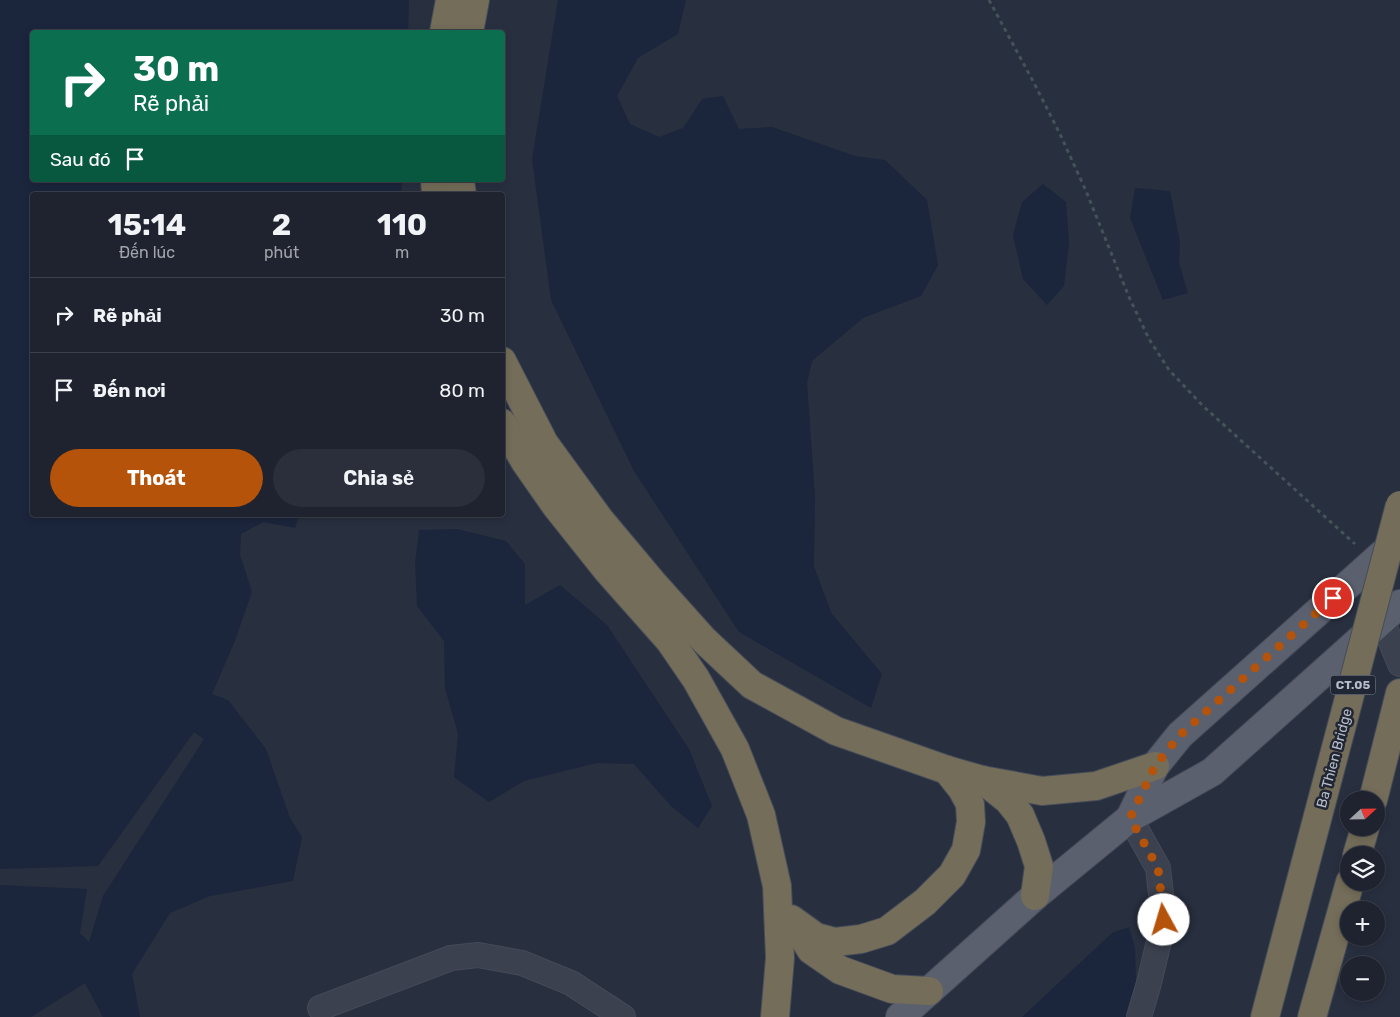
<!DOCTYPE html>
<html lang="vi">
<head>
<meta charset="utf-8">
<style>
	body { margin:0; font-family:Rubik,sans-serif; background:#2b2f3b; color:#f1f3f6; height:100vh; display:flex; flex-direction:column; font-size:19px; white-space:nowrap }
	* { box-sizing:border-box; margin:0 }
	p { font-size:16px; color:#a1a4aa }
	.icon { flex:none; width:28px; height:28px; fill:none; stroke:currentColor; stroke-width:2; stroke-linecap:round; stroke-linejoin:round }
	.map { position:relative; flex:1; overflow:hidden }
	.details { position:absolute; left:30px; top:192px; width:475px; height:325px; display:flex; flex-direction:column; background:#1e232f; border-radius:5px; box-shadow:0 2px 8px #0003,0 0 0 1px #3c404b }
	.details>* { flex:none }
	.top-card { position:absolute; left:30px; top:30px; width:475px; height:152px; border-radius:5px; box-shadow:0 2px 8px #0003,0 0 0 1px #3c404b; background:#0b6e4f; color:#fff; overflow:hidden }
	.needle { width:32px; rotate:68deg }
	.buttons { position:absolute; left:1340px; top:791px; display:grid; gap:10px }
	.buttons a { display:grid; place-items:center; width:45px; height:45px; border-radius:50%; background:#1e232f; box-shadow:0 2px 8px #0003,0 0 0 1px #3c404b; font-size:25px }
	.pin { position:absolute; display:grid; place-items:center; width:42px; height:42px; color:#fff; margin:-21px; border:2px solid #fff; border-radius:50%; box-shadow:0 1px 5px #0007 }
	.me { position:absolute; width:55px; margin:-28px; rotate:354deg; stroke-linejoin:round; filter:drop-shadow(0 0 4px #0008) }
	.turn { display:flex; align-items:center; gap:18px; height:105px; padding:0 20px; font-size:22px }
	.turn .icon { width:65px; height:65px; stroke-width:2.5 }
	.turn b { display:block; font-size:35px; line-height:42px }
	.then { display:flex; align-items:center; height:48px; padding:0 20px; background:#0003; gap:10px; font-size:19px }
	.eta { display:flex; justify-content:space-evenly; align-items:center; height:85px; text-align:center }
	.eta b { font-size:30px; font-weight:700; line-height:35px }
	.button { display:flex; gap:10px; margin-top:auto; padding:10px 20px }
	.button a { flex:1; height:58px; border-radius:30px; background:#b45309; color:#fff; font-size:20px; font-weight:700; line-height:58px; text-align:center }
	.button a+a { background:#2b2f3b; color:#f1f3f6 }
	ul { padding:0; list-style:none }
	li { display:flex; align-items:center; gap:15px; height:75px; padding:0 20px; border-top:1px solid #3c404b }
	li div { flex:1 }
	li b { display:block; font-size:19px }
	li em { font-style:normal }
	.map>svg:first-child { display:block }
	.water { fill:#1b253c }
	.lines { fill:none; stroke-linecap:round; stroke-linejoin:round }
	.minor-casing { stroke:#454a58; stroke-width:26 }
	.major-casing { stroke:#454a58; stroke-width:30 }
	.highway-casing { stroke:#464c59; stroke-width:30 }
	.path { stroke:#435358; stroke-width:3; stroke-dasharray:4 4; stroke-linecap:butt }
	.minor { stroke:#3b414f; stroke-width:24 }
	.major { stroke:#5a606e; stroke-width:28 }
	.highway { stroke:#746d59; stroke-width:28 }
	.highway-bridge-casing { stroke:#464c59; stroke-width:30; stroke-linecap:butt }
	.highway-bridge { stroke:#746d59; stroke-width:28 }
	.route { stroke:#b45309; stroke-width:9; stroke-dasharray:0 16.2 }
	.labels { text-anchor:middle; stroke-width:5; stroke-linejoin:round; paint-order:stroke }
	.shield { fill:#202634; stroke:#8a909c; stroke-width:1 }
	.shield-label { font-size:12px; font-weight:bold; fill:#b8bdc9 }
	.street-label { font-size:14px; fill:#b8bdc9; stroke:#202634 }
</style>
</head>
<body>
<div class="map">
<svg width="1400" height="1017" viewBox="0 0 1400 1017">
	<rect width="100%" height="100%" fill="#282f3f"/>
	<!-- water -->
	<g class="water">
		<path d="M 0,0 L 409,0 L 408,32 L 32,32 L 32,180 L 402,180 L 401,195 L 32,195 L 32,515 L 299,515 L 295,528 L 263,522 L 241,534 L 240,555 L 252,592 L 234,643 L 212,694 L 228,700 L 266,749 L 290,818 L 302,837 L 293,881 L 210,896 L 170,913 L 132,974 L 140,1017 L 103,1017 L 85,983 L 31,1017 L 0,1017 L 0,885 L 87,889 L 80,933 L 89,942 L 103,896 L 204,739 L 194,732 L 98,866 L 0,869 Z"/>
		<path d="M 558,0 L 686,0 L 678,34 L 638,58 L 617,96 L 630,124 L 659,137 L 683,128 L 702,99 L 723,96 L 739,129 L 772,127 L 855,156 L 885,160 L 927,200 L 938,265 L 921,296 L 863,318 L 812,361 L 807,383 L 815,496 L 814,567 L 832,614 L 882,674 L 871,708 L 739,632 L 634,471 L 551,300 L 532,159 Z"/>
		<path d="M 1043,184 L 1066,202 L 1069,243 L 1064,286 L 1047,305 L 1023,279 L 1013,235 L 1022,202 Z"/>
		<path d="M 1135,188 L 1170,191 L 1180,242 L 1179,263 L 1188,293 L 1163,300 L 1130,218 Z"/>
		<path d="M 457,529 L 506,541 L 525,564 L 525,605 L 560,585 L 607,625 L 689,749 L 712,806 L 698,828 L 671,806 L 634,764 L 597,763 L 524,781 L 489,802 L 454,777 L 458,734 L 445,688 L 444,641 L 417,606 L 415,563 L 419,530 Z"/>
		<path d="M 1129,927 L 1135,947 L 1136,982 L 1127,1017 L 1022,1017 L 1112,933 Z"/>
	</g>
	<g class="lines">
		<!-- minor casing -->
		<g class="minor-casing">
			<g id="minor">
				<path d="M 1382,620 L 1400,664"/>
				<path d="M 1130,818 L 1158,868 L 1164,920 L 1149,983 L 1139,1017"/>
				<path d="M 320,1008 L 451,958 L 478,955 L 522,963 L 571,983 L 623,1017"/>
			</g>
		</g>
		<!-- major casing -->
		<g class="major-casing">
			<g id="major">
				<path d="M 1130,818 L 1155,766 L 1180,735 L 1397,541"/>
				<path d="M 900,1017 L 1035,896 L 1130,818 L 1212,772 L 1400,604"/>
			</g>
		</g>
		<!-- highway casing -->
		<g class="highway-casing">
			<g id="highway">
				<path d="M 444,32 L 450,0"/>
				<path d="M 469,32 L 475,0"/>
				<path d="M 435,180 L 436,195"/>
				<path d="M 460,180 L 462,195"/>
				<path d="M 502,361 L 544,443 L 600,520 L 652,582 L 704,640 L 752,685 L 836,731 L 947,770 L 982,780 L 1042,791 L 1096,786 L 1155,766"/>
				<path d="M 502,423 L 526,463 L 556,506 L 607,570 L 670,641 L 696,679 L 735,749 L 761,815 L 777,886 L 780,958 L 775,1017"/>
				<path d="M 983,780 L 1008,800 L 1020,815 L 1031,841 L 1039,866 L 1035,896"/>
				<path d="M 1373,800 L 1400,693"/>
				<path d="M 1357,855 L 1365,828"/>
				<path d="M 791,919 L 816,937 L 835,942 L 861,939 L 887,931 L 925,902 L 952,875 L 966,850 L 971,822 L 970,804 L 962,789 L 947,770"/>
				<path d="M 800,932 L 811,950 L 840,970 L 892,989 L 929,991"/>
				<path d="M 1265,1017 L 1305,865"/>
				<path d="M 1312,1017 L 1350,882"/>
			</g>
		</g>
		<!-- path -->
		<path class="path" d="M 989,0 L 1034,83 L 1060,134 L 1086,191 L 1129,297 L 1149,339 L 1169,370 L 1203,406 L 1355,544"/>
		<!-- minor -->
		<use href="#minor" class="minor"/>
		<!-- major -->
		<use href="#major" class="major"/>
		<!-- highway -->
		<use href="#highway" class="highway"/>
		<!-- highway-bridge casing -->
		<g class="highway-bridge-casing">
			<path id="highway-bridge" d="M 1305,865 L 1400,505"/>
		</g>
		<!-- highway-bridge -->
		<use href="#highway-bridge" class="highway-bridge"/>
	</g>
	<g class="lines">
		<!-- route -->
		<path class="route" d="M 1164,920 L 1158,868 L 1130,818 L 1155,766 L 1180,735 L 1333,598"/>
	</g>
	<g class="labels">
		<!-- shield labels -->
		<rect class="shield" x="1330.5" y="675.5" width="45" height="19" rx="4"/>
		<g class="shield-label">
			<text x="1353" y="689">CT.05</text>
		</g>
		<!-- street labels -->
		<g class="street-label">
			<text transform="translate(1334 758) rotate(-75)" y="5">Ba Thien Bridge</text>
		</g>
	</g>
</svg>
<div class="buttons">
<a><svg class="needle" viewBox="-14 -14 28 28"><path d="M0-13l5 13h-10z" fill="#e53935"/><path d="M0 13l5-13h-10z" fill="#a1a4aa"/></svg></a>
<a><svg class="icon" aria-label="layers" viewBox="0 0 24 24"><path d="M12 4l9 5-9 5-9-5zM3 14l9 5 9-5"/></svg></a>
<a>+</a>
<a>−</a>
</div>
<div class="pin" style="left:1333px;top:598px;background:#d93025"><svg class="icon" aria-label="arrive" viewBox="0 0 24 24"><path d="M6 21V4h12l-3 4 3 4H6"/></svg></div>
<svg class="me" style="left:1164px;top:920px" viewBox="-20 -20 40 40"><circle r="19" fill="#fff"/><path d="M0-13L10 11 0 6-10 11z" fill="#b45309"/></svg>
<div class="top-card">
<div class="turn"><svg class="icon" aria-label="right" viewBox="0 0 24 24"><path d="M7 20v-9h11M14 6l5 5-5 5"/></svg><div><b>30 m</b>Rẽ phải</div></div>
<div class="then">Sau đó<svg class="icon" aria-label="arrive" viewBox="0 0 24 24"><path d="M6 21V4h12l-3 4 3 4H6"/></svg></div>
</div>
<section class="details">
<div class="eta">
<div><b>15:14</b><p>Đến lúc</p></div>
<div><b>2</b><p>phút</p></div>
<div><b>110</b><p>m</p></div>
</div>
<ul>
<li><svg class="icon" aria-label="right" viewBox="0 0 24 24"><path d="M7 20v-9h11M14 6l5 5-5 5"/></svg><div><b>Rẽ phải</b></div><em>30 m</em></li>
<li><svg class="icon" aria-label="arrive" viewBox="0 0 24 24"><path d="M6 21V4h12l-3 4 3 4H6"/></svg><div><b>Đến nơi</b></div><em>80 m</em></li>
</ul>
<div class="button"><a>Thoát</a><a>Chia sẻ</a></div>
</section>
</div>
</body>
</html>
